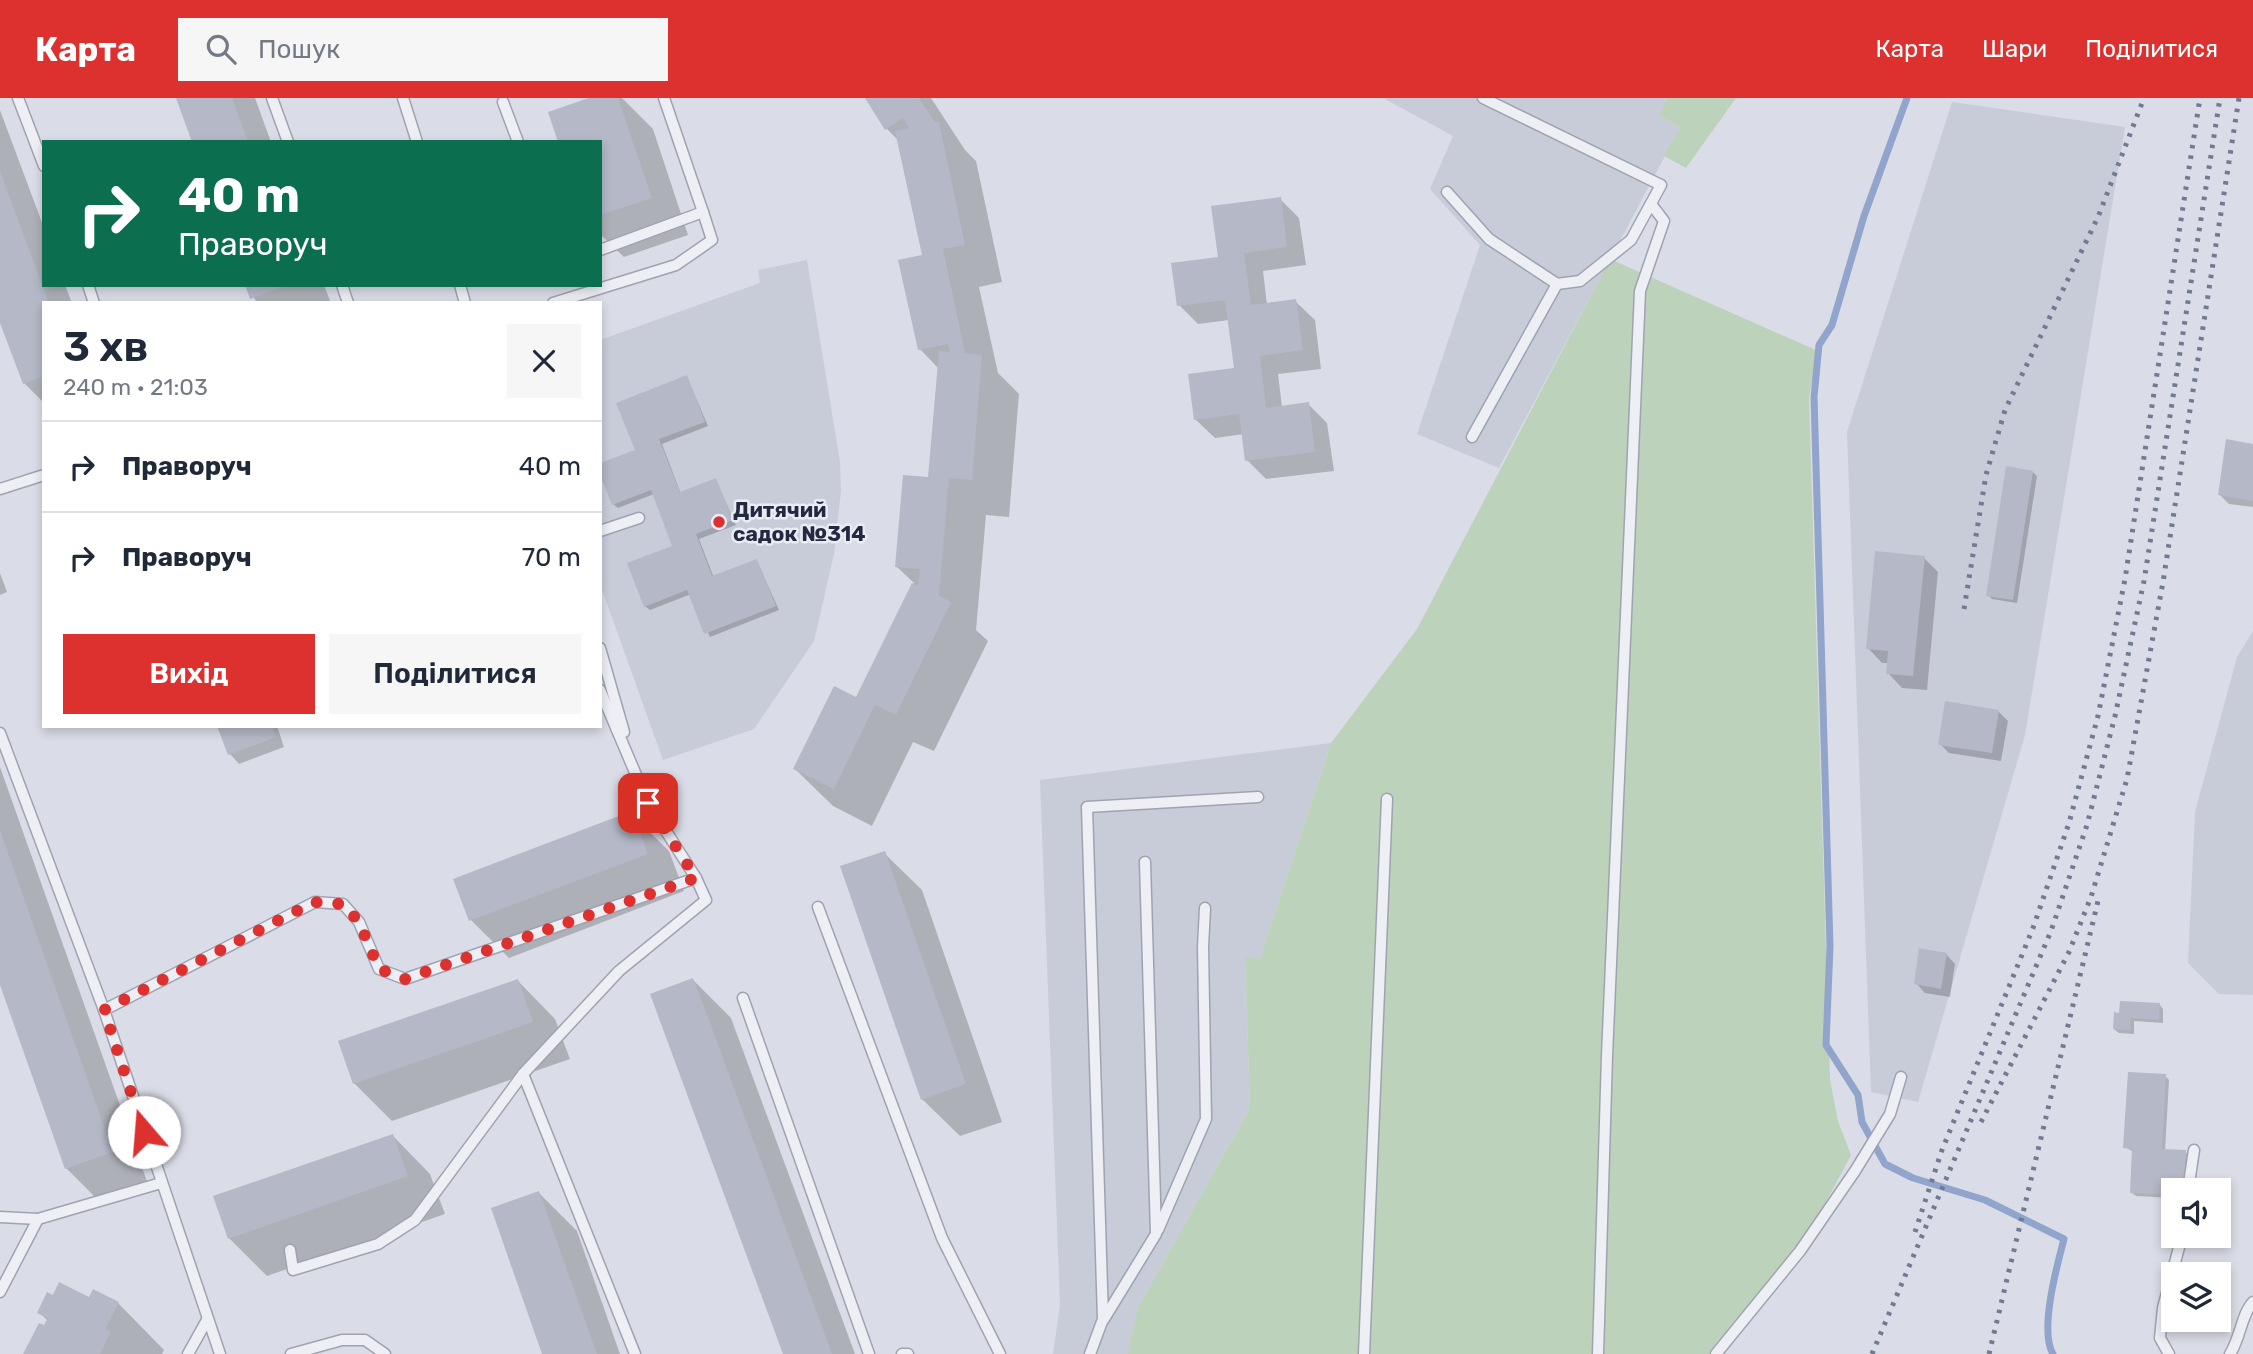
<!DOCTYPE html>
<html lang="uk">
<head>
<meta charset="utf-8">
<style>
	body { margin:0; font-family:Rubik,sans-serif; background:#f6f6f7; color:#1f2937; height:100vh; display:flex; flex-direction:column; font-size:26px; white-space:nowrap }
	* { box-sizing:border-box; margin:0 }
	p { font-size:23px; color:#747a83 }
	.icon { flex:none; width:38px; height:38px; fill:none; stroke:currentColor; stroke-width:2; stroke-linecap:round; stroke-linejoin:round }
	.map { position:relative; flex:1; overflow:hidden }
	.side { position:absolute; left:42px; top:203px; width:560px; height:427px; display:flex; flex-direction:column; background:#fff; border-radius:0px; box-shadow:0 4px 10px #0003 }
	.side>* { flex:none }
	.hud { position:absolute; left:42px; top:42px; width:560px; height:147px; border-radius:0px; box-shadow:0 4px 10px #0003; background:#0b6e4f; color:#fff; overflow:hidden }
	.controls { position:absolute; left:2161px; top:1080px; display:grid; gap:14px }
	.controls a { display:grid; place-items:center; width:70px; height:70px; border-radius:0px; background:#fff; box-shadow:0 4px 10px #0003; font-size:35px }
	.pin { position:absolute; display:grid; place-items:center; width:60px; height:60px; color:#fff; margin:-30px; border-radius:14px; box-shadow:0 4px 10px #0006 }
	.me { position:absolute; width:77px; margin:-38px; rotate:342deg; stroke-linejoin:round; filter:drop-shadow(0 0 5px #0008) }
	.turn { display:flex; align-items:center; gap:24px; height:147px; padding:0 21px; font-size:32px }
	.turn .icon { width:91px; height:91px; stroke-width:2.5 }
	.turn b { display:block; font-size:49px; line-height:60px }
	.round { display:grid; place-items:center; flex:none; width:74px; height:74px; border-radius:0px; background:#f6f6f7 }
	.head { display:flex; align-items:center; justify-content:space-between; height:119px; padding:0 21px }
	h1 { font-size:42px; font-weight:600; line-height:52px }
	.primary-button { display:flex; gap:14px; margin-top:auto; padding:14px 21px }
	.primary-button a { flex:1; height:80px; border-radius:0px; background:#dc312f; color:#fff; font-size:28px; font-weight:600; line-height:80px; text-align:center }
	.primary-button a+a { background:#f6f6f7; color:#1f2937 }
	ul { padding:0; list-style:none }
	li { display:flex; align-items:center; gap:21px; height:91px; padding:0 21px; border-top:2px solid #e0e1e3 }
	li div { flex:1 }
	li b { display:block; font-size:26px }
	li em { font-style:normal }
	header { display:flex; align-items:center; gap:42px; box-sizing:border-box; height:98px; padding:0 35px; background:#dc312f; color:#fff }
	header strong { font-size:33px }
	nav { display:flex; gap:38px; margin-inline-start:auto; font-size:24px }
	.search { width:490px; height:63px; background:#f6f6f7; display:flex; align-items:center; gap:18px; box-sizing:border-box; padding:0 24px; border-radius:0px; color:#747a83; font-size:26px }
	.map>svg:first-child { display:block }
	.built { fill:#c8ccd9 }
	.green { fill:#bdd2ba }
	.shadow { fill:#0003 }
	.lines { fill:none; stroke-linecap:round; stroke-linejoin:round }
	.stream { stroke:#90a4cc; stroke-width:7 }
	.building { fill:#b4b8c7 }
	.service-casing { stroke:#9fa3b1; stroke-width:13 }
	.service { stroke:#edeff5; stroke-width:10 }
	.rail { stroke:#727992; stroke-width:5; stroke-dasharray:3.5 7; stroke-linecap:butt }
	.route { stroke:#dc312f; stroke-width:12; stroke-dasharray:0 21.6 }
	.poi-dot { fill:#dc312f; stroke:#e9ecf5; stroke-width:2.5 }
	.labels { text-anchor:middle; stroke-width:5; stroke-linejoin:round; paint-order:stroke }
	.poi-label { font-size:21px; font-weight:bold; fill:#23293e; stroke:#e9ecf5; text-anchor:start }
</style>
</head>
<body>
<header>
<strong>Карта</strong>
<div class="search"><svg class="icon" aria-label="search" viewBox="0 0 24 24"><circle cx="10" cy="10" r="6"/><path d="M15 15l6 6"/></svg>Пошук</div>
<nav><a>Карта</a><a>Шари</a><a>Поділитися</a></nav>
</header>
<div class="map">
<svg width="2253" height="1256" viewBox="0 0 2253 1256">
	<rect width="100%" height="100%" fill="#dadde7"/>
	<!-- built -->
	<g class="built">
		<path d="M 1383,0 L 1667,0 L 1659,17 L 1680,30 L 1499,370 L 1417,336 L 1480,147 L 1430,91 L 1453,38 Z"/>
		<path d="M 1952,4 L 2125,29 L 2025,637 L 1918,1004 L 1871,994 L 1847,334 Z"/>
		<path d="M 807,162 L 840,364 L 841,393 L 834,456 L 814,543 L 754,631 L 663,662 L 600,486 L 600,242 L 760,185 L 758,172 Z"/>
		<path d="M 2253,533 L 2253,897 L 2219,896 L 2188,865 L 2195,714 L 2237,559 Z"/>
		<path d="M 1331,645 L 1260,861 L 1245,860 L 1250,1010 L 1138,1209 L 1127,1256 L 1053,1256 L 1060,1207 L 1040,682 Z"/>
	</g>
	<!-- green -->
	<g class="green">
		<path d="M 1667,0 L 1736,0 L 1686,70 L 1664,58 L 1680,30 L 1659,17 Z"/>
		<path d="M 1610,161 L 1818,253 L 1809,299 L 1830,982 L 1838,1023 L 1851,1057 L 1800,1153 L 1716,1256 L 1127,1256 L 1138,1209 L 1250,1010 L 1245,859 L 1260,861 L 1331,645 L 1417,531 Z"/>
	</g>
	<!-- shadow -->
	<g class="shadow">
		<path d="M 177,0 L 255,0 L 271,44 L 194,44 Z"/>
		<path d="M 595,0 L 622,0 L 653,31 L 688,137 L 624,159 L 600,136 L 600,44 Z"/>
		<path d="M 867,0 L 931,0 L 965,52 L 976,63 L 1002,184 L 979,189 L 998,275 L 1019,296 L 1009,419 L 986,417 L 976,532 L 988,543 L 934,653 L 913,644 L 872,728 L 833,708 L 795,671 L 857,601 L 914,485 L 897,469 L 930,381 L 939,271 L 920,251 L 925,158 L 900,44 L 886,30 Z"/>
		<path d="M 0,12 L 44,130 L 44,187 L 65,187 L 72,205 L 44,205 L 44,305 L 24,285 L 0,220 Z"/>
		<path d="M 1280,101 L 1299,120 L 1306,167 L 1263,173 L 1267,207 L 1295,203 L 1315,222 L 1321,271 L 1278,276 L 1282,309 L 1308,306 L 1327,325 L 1334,373 L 1266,381 L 1247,362 L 1244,336 L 1215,340 L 1195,321 L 1236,271 L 1229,222 L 1198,226 L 1179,207 L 1220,160 Z"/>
		<path d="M 247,187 L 324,187 L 331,205 L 257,205 Z"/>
		<path d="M 687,279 L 708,328 L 662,346 L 681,396 L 716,382 L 736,427 L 699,441 L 714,480 L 757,463 L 779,512 L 710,539 L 691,496 L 650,512 L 645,508 L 675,449 L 654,396 L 618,410 L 613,406 L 637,353 Z"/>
		<path d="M 2253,348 L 2253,409 L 2229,406 L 2219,396 Z"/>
		<path d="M 2033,374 L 2037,378 L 2017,505 L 1992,501 L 1988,497 Z"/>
		<path d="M 1924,460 L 1938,474 L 1927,592 L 1902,590 L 1888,575 L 1889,565 L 1882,565 L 1868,550 Z"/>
		<path d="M 0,475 L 7,494 L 0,497 Z"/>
		<path d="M 1999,614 L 2008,623 L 2001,663 L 1949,655 L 1940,646 Z"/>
		<path d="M 219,628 L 277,628 L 284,649 L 239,666 L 230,656 Z"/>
		<path d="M 0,669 L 150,1092 L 104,1108 L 66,1070 L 0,882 Z"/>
		<path d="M 631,716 L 669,753 L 684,793 L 509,860 L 471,822 L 456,782 Z"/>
		<path d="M 884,755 L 922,792 L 1002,1024 L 960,1038 L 922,1001 Z"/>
		<path d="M 1946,856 L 1955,866 L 1950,899 L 1925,895 L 1916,885 Z"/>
		<path d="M 693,882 L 731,920 L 855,1256 L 785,1256 Z"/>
		<path d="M 518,883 L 555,921 L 570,961 L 392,1023 L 354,985 Z"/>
		<path d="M 2159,906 L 2163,911 L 2163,925 L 2134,923 L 2134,936 L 2119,935 L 2114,931 L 2115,916 Z"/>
		<path d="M 2165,978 L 2169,982 L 2165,1053 L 2185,1054 L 2189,1058 L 2187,1092 L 2174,1092 L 2174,1100 L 2136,1098 L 2131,1094 L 2134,1054 L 2125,1049 Z"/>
		<path d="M 393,1038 L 430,1076 L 445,1116 L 267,1178 L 229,1140 Z"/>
		<path d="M 539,1095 L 577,1133 L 620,1256 L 544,1256 Z"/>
		<path d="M 54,1199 L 118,1205 L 164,1252 L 162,1256 L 25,1256 L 48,1223 L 39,1214 Z"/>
	</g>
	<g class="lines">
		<!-- stream -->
		<path class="stream" d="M 1907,0 L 1864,118 L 1832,227 L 1819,247 L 1814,299 L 1830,848 L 1826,947 L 1858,997 L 1862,1024 L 1885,1066 L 1913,1080 L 1985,1102 L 2064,1141 C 2057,1168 2039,1232 2053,1256"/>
	</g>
	<!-- building -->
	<g class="building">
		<path d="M 176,0 L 232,0 L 248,44 L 192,44 Z"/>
		<path d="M 589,0 L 618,0 L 652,100 L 600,117 L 600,44 L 558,44 L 548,14 Z"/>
		<path d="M 865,0 L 919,0 L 935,24 L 939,24 L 965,147 L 943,151 L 965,255 L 982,257 L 972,382 L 949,380 L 939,498 L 951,504 L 896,617 L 875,607 L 834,691 L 793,671 L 834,588 L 856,599 L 912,485 L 918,488 L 920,471 L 895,469 L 903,377 L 928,379 L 939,253 L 950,254 L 948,246 L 918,252 L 898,162 L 922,157 L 895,33 L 909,30 L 903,20 L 885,32 Z"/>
		<path d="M 0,73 L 49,205 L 44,205 L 44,278 L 23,286 L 0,225 Z"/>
		<path d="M 1281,99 L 1287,149 L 1244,155 L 1251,207 L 1296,201 L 1303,252 L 1260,258 L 1266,310 L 1309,304 L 1315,354 L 1245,363 L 1239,316 L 1194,322 L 1188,276 L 1234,270 L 1225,202 L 1177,208 L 1171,165 L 1218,159 L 1211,108 Z"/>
		<path d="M 245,187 L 285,187 L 285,188 L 250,201 Z"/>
		<path d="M 687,277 L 705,324 L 659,341 L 680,394 L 716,380 L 733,422 L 696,436 L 712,478 L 757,461 L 776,508 L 704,536 L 687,492 L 644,509 L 627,465 L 672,448 L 651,392 L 612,407 L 600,377 L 600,365 L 635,352 L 616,305 Z"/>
		<path d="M 2226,341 L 2253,346 L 2253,403 L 2218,397 Z"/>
		<path d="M 2006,368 L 2033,373 L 2013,502 L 1986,498 Z"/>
		<path d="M 1875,453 L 1925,458 L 1913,578 L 1886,576 L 1888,553 L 1866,551 Z"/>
		<path d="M 1945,603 L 1999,612 L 1992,655 L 1938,647 Z"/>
		<path d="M 217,628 L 272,628 L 276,639 L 228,657 Z"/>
		<path d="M 632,713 L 648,756 L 469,823 L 453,781 Z"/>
		<path d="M 0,732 L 113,1054 L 65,1071 L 0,887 Z"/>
		<path d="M 885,753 L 966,986 L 921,1002 L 840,768 Z"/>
		<path d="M 1919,850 L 1947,855 L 1941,891 L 1914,886 Z"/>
		<path d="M 693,880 L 710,925 L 832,1256 L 783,1256 L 650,896 Z"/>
		<path d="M 518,881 L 533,924 L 353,986 L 338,943 Z"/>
		<path d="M 2120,903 L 2160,905 L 2159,922 L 2131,920 L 2130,932 L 2113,931 L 2114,914 L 2119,915 Z"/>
		<path d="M 2128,974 L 2166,976 L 2162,1051 L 2186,1052 L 2184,1092 L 2174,1092 L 2174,1097 L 2130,1095 L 2132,1051 L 2123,1050 Z"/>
		<path d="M 393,1036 L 408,1078 L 228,1141 L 213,1098 Z"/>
		<path d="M 539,1093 L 597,1256 L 542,1256 L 491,1110 Z"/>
		<path d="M 59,1184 L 89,1199 L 93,1191 L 119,1204 L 105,1231 L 111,1234 L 100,1256 L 23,1256 L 39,1225 L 44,1227 L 48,1220 L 37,1215 L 47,1194 L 53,1197 Z"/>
	</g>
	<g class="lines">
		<!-- service casing -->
		<g class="service-casing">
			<g id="service">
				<path d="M 18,0 L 44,68"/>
				<path d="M 272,0 L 288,44"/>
				<path d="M 403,0 L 417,44"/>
				<path d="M 503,4 L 518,44"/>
				<path d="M 1447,94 L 1489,141 L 1557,186 L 1580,183 L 1631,142 L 1661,87 L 1483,0"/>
				<path d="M 600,152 L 703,114 L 664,0"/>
				<path d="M 88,187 L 94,205"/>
				<path d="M 342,187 L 348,205"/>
				<path d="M 460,187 L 465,205"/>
				<path d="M 553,205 L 676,167 L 712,142 L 703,114"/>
				<path d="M 1472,339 L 1557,186"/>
				<path d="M 0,391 L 44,377"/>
				<path d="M 600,433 L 639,420"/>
				<path d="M 600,550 L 624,634"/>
				<path d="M 0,635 L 104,912 L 220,1256"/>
				<path d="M 818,809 L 942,1140 L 1000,1256"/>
				<path d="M 743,900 L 869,1256"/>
				<path d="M 104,912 L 315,804 L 343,806 L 359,824 L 379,871 L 405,881 L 696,780"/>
				<path d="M 523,976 L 635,1256"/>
				<path d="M 2188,1092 L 2194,1052"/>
				<path d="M 0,1119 L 38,1121 L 161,1085"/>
				<path d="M 1158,1132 L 1206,1021 L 1203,849 L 1205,810"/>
				<path d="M 290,1152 L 293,1172 L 378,1146 L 415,1122 L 523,976 L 619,873 L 706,802 L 696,780 L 648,705 L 600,592"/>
				<path d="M 0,1194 L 38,1121"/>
				<path d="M 1104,1221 L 1156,1136 L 1145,764"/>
				<path d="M 188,1256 L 207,1222"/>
				<path d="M 291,1256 L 342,1242 L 365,1242 L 385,1256"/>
				<path d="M 902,1256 L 908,1256"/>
				<path d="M 1090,1256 L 1103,1221 L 1087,709 L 1258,699"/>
				<path d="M 1364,1256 L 1387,701"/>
				<path d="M 1598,1256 L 1607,958 L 1640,193 L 1664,123 L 1651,106"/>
				<path d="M 1716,1256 L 1800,1153 L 1855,1073 L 1890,1016 L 1901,979"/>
				<path d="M 2169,1256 L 2160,1240 L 2163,1210 L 2182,1138"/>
				<path d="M 2230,1256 C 2240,1241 2242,1215 2253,1204"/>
			</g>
		</g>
		<!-- service -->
		<use href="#service" class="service"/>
		<!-- rail -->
		<g class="rail">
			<path d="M 1964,511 L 1986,377 L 2005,312 L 2098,119 L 2144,0"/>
			<path d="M 1981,1024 L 2069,854 L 2091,799 L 2127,681 L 2163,484 L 2239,0"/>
			<path d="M 1915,1134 L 1942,1052 L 2033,830 L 2069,725 L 2098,618 L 2125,481 L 2200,0"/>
			<path d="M 1872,1256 L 2051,833 L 2087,727 L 2115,618 L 2144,483 L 2220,0"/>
			<path d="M 1989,1256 L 2098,803"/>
		</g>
	</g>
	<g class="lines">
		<!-- route -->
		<path class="route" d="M 144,1034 L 104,912 L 314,804 L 343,806 L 359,824 L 379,871 L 405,881 L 696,780 L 648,705"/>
	</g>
	<!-- markers -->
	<circle class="poi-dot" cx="719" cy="424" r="7"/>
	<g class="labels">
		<!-- poi labels -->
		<g class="poi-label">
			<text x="733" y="419">Дитячий<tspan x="733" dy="24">садок №314</tspan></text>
		</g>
	</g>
</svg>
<div class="controls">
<a><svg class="icon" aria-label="sound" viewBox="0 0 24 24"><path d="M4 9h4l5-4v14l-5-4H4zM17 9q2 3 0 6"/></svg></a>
<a><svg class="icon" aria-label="layers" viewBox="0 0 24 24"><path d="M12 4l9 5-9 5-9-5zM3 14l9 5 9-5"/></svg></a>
</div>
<div class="pin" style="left:648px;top:705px;background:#d93025"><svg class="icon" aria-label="arrive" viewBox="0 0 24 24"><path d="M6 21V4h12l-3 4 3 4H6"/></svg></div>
<svg class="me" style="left:144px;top:1034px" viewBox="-20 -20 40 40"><circle r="19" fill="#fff"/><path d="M0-13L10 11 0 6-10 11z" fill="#dc312f"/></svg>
<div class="hud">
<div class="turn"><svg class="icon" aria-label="right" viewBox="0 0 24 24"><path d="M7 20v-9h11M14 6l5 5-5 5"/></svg><div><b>40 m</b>Праворуч</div></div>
</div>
<section class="side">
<div class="head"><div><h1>3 хв</h1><p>240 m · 21:03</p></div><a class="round"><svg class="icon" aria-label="close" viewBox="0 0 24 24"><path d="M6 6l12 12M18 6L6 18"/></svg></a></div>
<ul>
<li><svg class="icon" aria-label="right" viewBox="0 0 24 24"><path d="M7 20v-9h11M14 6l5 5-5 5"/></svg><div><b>Праворуч</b></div><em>40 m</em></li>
<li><svg class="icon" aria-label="right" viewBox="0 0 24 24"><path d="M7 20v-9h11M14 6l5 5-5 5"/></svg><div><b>Праворуч</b></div><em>70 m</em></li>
</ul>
<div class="primary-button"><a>Вихід</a><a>Поділитися</a></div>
</section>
</div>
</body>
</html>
